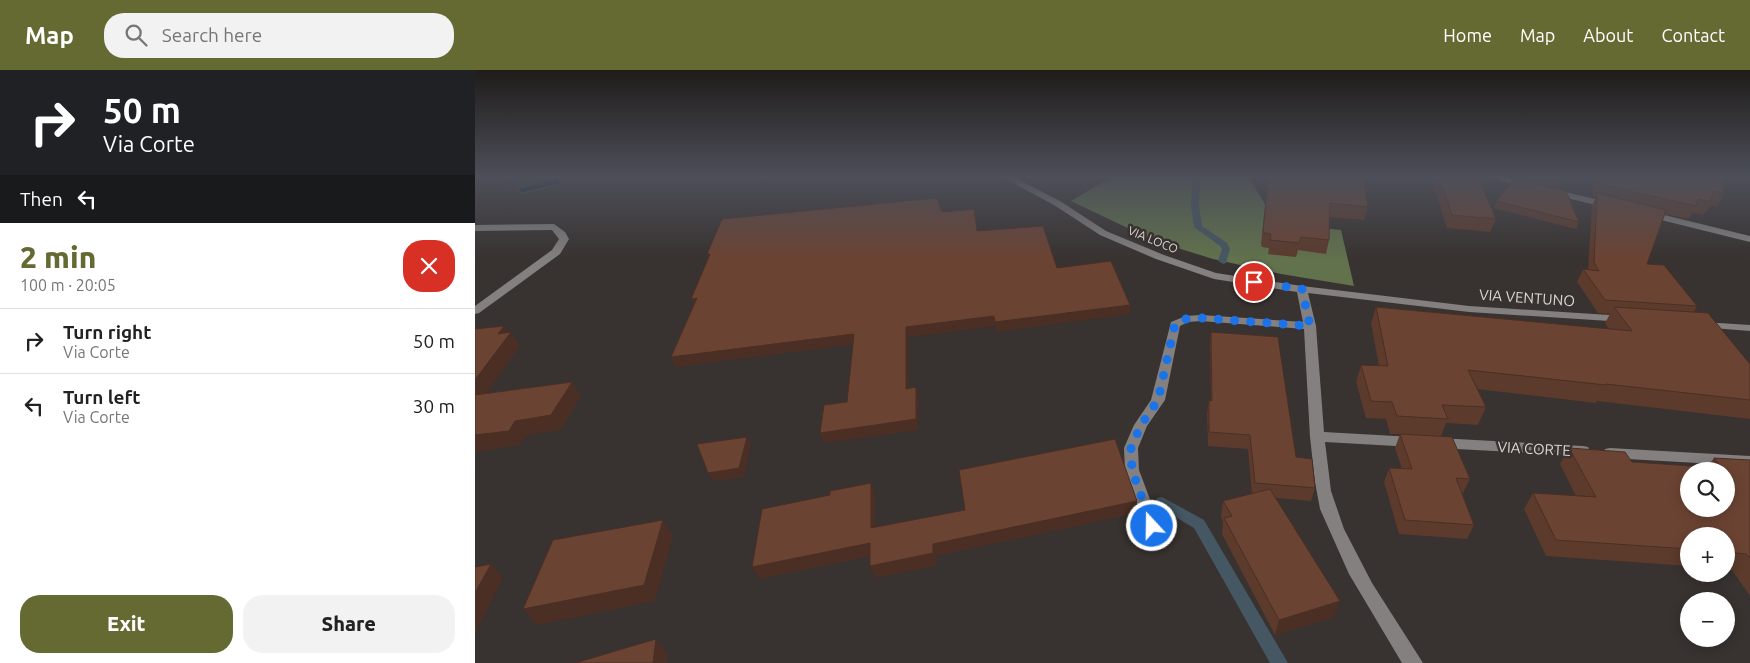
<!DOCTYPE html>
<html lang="en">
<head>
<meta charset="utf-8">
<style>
	body { margin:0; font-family:Ubuntu,sans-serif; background:#f2f2f2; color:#222; height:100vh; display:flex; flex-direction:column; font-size:19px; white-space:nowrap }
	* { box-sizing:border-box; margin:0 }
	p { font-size:16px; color:#767676 }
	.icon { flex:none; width:28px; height:28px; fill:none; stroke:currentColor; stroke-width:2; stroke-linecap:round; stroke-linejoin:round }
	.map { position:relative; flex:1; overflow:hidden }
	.details { display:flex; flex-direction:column; background:#fff; width:475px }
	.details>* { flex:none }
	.top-card { background:#202124; color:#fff; overflow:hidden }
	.controls { position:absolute; left:1205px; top:392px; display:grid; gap:10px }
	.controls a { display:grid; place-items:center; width:55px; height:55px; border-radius:50%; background:#fff; box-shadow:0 2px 12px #0003; font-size:25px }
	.pin { position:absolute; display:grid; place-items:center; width:42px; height:42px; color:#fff; margin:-21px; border:2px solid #fff; border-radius:50%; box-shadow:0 1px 5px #0007 }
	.me { position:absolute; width:55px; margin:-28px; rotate:339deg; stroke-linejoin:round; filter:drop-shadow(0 0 4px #0008) }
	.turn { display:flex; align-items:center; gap:18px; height:105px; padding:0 20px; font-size:22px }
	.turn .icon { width:65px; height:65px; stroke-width:2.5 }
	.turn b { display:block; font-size:35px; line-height:42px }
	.then { display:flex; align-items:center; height:48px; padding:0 20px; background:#0003; gap:10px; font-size:19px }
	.round { display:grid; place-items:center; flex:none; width:52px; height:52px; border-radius:20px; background:#f2f2f2 }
	.overview { display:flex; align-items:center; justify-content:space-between; height:85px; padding:0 20px }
	h1 { font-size:30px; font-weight:800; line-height:38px; color:#656a33 }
	.button { display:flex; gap:10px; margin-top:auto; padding:10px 20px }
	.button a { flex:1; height:58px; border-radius:20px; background:#656a33; color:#fff; font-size:20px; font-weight:800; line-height:58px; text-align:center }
	.button a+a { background:#f2f2f2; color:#222 }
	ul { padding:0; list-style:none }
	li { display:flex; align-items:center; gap:15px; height:65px; padding:0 20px; border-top:1px solid #e0e0e0 }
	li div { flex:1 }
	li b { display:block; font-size:19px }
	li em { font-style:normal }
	header { display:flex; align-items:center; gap:30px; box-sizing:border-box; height:70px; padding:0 25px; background:#656a33; color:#fff }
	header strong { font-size:24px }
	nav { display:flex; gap:28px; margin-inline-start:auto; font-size:18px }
	.search { width:350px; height:45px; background:#f2f2f2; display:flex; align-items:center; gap:12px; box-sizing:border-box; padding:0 18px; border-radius:20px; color:#767676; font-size:19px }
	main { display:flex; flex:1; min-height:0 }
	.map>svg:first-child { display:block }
	.forest { fill:#61724c }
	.water { fill:#032032; stroke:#445763 }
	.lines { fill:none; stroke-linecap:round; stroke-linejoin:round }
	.stream { fill:#445763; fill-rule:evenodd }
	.minor { fill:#83807f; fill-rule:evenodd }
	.wall { fill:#5c3a2c }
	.shaded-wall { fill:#4b2f24 }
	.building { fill:#6b4333; stroke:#4b2f24; fill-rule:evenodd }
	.route { stroke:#1a73e8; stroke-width:9; stroke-dasharray:0 16.2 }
	.labels { text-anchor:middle; stroke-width:5; stroke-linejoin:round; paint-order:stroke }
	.far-street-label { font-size:12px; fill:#dad6d4; stroke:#383230 }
	.street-label { font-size:15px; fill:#dad6d4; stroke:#383230 }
</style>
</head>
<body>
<header>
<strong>Map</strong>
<div class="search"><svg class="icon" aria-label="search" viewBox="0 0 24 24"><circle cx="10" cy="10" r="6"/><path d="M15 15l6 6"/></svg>Search here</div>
<nav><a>Home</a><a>Map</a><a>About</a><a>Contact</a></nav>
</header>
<main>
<section class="details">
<div class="top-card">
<div class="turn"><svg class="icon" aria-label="right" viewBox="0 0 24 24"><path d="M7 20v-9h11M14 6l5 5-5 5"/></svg><div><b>50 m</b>Via Corte</div></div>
<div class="then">Then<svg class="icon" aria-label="left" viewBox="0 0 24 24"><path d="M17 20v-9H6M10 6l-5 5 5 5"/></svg></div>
</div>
<div class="overview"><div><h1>2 min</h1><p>100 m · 20:05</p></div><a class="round" style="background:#d93025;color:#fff"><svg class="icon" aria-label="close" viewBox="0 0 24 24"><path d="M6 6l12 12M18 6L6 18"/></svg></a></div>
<ul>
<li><svg class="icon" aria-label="right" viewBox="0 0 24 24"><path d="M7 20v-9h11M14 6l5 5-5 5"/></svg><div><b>Turn right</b><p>Via Corte</p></div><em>50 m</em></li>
<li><svg class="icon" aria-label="left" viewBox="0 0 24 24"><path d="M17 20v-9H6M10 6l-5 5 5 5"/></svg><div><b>Turn left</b><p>Via Corte</p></div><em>30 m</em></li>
</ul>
<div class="button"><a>Exit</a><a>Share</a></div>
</section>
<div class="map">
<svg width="1275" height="593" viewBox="0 0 1275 593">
	<rect width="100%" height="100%" fill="#383230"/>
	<!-- forest -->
	<path class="forest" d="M 636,107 L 774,107 L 801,153 L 866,160 L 879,216 L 806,204 L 738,189 L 680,171 L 596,131 Z"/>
	<!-- water -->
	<path class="water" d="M 83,108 L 86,114 L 46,123 L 43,118 Z"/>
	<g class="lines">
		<!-- stream -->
		<g class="stream">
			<path d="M 717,107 L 725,107 L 724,136 L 727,156 L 752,173 L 755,179 L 751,193 L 748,194 L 743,191 L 747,179 L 745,176 L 719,157 L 716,136 Z"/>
			<path d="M 687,427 L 729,450 L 813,593 L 795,593 L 719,458 L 682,436 L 680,432 L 682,428 Z"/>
		</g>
		<!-- minor -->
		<g class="minor">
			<path d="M 527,107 L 538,107 L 585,131 L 631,161 L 689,185 L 741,203 L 827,216 L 994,236 L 1150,246 L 1156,249 L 1150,252 L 994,242 L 833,223 L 841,256 L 849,362 L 938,367 L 943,368 L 945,372 L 943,376 L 938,377 L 850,372 L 856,421 L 869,459 L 897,513 L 948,593 L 927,593 L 874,504 L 845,439 L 840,412 L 835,367 L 829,259 L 726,251 L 713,252 L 705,256 L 690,330 L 672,356 L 663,378 L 664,400 L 685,456 L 683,461 L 677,462 L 671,461 L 650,400 L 649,378 L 659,355 L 676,330 L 696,252 L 711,246 L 726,245 L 828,252 L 822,222 L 739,209 L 681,189 L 625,165 L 579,135 Z"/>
			<path d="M 1013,107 L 1029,107 L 1058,116 L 1054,119 Z"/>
			<path d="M 1078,119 L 1137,133 L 1138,135 L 1134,138 L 1075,124 L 1075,120 Z"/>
			<path d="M 1173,141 L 1275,166 L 1275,172 L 1170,146 L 1168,144 Z"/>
			<path d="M 79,154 L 90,162 L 94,169 L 85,184 L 4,243 L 0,244 L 0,236 L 77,180 L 84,169 L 77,160 L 0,161 L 0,155 Z"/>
			<path d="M 1228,252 L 1275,255 L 1275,261 L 1224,257 L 1222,255 Z"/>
			<path d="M 963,368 L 1108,376 L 1113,377 L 1115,381 L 1113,385 L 1108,386 L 963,378 L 958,377 L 956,373 L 958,369 Z"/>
			<path d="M 1135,378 L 1275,386 L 1275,396 L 1135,388 L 1130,387 L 1128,383 L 1130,379 Z"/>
		</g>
	</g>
	<!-- wall -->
	<g class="wall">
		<path d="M 793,107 L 888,107 L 893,137 L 889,150 L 854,147 L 854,170 L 851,184 L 823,180 L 821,187 L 793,184 L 794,178 L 787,177 L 786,174 Z"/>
		<path d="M 956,107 L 1003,107 L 1021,149 L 1015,162 L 972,158 Z"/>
		<path d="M 1044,107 L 1085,107 L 1087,112 L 1084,118 L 1043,108 Z"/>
		<path d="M 1119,107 L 1246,107 L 1250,124 L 1242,137 L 1235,135 L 1229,145 L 1217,143 L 1214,149 L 1190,144 L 1172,194 L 1222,236 L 1219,242 L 1275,294 L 1275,349 L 1122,331 L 1121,333 L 1002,319 L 1011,337 L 1003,355 L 971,353 L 966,366 L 995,409 L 988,423 L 987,423 L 999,455 L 992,469 L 924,464 L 909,412 L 914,398 L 927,399 L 920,378 L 925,364 L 915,364 L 911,349 L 891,348 L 881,312 L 886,295 L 904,296 L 896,253 L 901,237 L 1134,259 L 1130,253 L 1135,244 L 1123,243 L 1102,212 L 1108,199 L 1113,200 L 1117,135 L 1121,127 L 1118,126 Z"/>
		<path d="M 1021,131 L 1104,152 L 1101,159 L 1019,138 Z"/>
		<path d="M 736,262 L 821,387 L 840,418 L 836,431 L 801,428 L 859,547 L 800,565 L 747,464 L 748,451 L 746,447 L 748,431 L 777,424 L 773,379 L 733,376 L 732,344 L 734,330 L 736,330 L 735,275 Z"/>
		<path d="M 1094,378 L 1157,392 L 1232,397 L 1239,388 L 1275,390 L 1275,526 L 1257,500 L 1251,499 L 1251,466 L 1214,466 L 1214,496 L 1071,486 L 1049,439 L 1058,423 L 1101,426 L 1085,394 Z"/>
	</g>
	<!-- shaded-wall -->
	<g class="shaded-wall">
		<path d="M 2,107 L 24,107 L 0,128 L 0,109 Z"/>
		<path d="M 222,228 L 221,238 L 216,229 Z"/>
		<path d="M 655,235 L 655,244 L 522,262 L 520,252 Z"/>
		<path d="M 519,246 L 521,256 L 433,267 L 434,329 L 431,319 L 431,257 Z"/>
		<path d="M 29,256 L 34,264 L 36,262 L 45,276 L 0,340 L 0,310 L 23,264 Z"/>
		<path d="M 379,264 L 382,274 L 201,297 L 196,287 Z"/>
		<path d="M 97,312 L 106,326 L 86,360 L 51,365 L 45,375 L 0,382 L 0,365 Z"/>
		<path d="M 441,317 L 444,328 L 443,360 L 349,373 L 345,363 Z"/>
		<path d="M 272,367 L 276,375 L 269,407 L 238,411 L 233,403 Z"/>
		<path d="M 396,413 L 400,425 L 400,470 L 396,458 Z"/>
		<path d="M 662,431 L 662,443 L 461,486 L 461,496 L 400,508 L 395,496 L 458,474 Z"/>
		<path d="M 188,450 L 198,466 L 180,531 L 62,555 L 48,539 Z"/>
		<path d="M 395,473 L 400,485 L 284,509 L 277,497 Z"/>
		<path d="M 16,494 L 28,508 L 0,563 L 0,523 Z"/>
		<path d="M 865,531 L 859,547 L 800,565 L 804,550 Z"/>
		<path d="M 181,569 L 193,585 L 192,593 L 178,593 Z"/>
	</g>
	<!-- building -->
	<g class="building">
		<path d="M 794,107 L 888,107 L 893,137 L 855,133 L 854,170 L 826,167 L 824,173 L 795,170 L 796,164 L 789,163 L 788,161 Z"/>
		<path d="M 964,107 L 1003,107 L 1021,149 L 977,145 Z"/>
		<path d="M 1069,107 L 1085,107 L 1087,112 Z"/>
		<path d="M 1124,107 L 1246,107 L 1250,124 L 1238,121 L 1236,132 L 1223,129 L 1221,136 L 1124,114 Z"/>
		<path d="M 1040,108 L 1091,121 L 1104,152 L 1021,131 Z"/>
		<path d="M 1122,123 L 1191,140 L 1172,194 L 1189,195 L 1222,236 L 1130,230 L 1108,199 L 1124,201 L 1119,192 Z"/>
		<path d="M 462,128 L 467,142 L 499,139 L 502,161 L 568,156 L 582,198 L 636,191 L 655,235 L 520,252 L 519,246 L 431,257 L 431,319 L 441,317 L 441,349 L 345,363 L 349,335 L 372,332 L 379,264 L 196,287 L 222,228 L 216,229 L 235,184 L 232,184 L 247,149 Z"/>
		<path d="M 901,237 L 1157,261 L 1139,237 L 1233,243 L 1275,294 L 1275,330 L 1131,314 L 1131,315 L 993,300 L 1011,337 L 967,335 L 973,349 L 922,346 L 917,332 L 896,331 L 886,295 L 913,296 Z"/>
		<path d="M 29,256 L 23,264 L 36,262 L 0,310 L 0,259 Z"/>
		<path d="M 736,262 L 803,267 L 821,387 L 837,389 L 840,418 L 780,413 L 775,365 L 734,362 L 734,330 L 737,331 Z"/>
		<path d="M 97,312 L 76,345 L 40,351 L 34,361 L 0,365 L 0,325 Z"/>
		<path d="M 925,364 L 977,367 L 995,409 L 981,408 L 999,455 L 930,450 L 914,398 L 937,399 Z"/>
		<path d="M 272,367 L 264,398 L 233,403 L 222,374 Z"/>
		<path d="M 640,369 L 662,431 L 458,474 L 458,483 L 395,496 L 395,473 L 277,497 L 287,439 L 355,425 L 355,421 L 396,413 L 396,458 L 490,440 L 484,400 Z"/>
		<path d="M 1094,378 L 1150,382 L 1157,392 L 1247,398 L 1239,388 L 1275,390 L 1275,488 L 1271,484 L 1251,482 L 1251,466 L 1214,466 L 1214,479 L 1081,470 L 1058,423 L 1121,427 ZM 1214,401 L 1251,401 L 1251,439 L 1214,439 Z"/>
		<path d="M 795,419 L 865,531 L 804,550 L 749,448 L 757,446 L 748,431 Z"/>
		<path d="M 188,450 L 169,515 L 48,539 L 78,470 Z"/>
		<path d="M 16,494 L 0,523 L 0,497 Z"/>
		<path d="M 181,569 L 178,593 L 100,593 Z"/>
	</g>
	<!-- sky -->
	<linearGradient id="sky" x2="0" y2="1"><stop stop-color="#1f1c1a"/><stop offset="0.56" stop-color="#4d4f59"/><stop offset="1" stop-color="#4d4f59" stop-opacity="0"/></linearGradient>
	<rect width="1275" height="190" fill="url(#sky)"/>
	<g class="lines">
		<!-- route -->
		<path class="route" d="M 677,456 L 657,400 L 656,378 L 666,355 L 683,330 L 700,254 L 711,249 L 726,248 L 835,256 L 827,219 L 779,212"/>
	</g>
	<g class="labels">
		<!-- far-street labels -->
		<g class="far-street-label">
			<text transform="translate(678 170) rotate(22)" y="4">VIA LOCO</text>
		</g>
		<!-- street labels -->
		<g class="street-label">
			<text transform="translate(1052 228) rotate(4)" y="5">VIA VENTUNO</text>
			<text transform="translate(1059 379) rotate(3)" y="5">VIA CORTE</text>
		</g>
	</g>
</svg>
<div class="controls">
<a><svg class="icon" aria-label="search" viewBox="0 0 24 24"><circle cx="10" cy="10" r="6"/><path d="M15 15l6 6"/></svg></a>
<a>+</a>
<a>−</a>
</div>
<div class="pin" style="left:779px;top:212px;background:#d93025"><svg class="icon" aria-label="arrive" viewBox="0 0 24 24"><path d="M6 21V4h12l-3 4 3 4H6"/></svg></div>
<svg class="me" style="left:677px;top:456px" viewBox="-20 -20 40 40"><circle r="17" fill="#1a73e8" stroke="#fff" stroke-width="3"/><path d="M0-11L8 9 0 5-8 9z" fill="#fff"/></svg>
</div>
</main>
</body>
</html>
